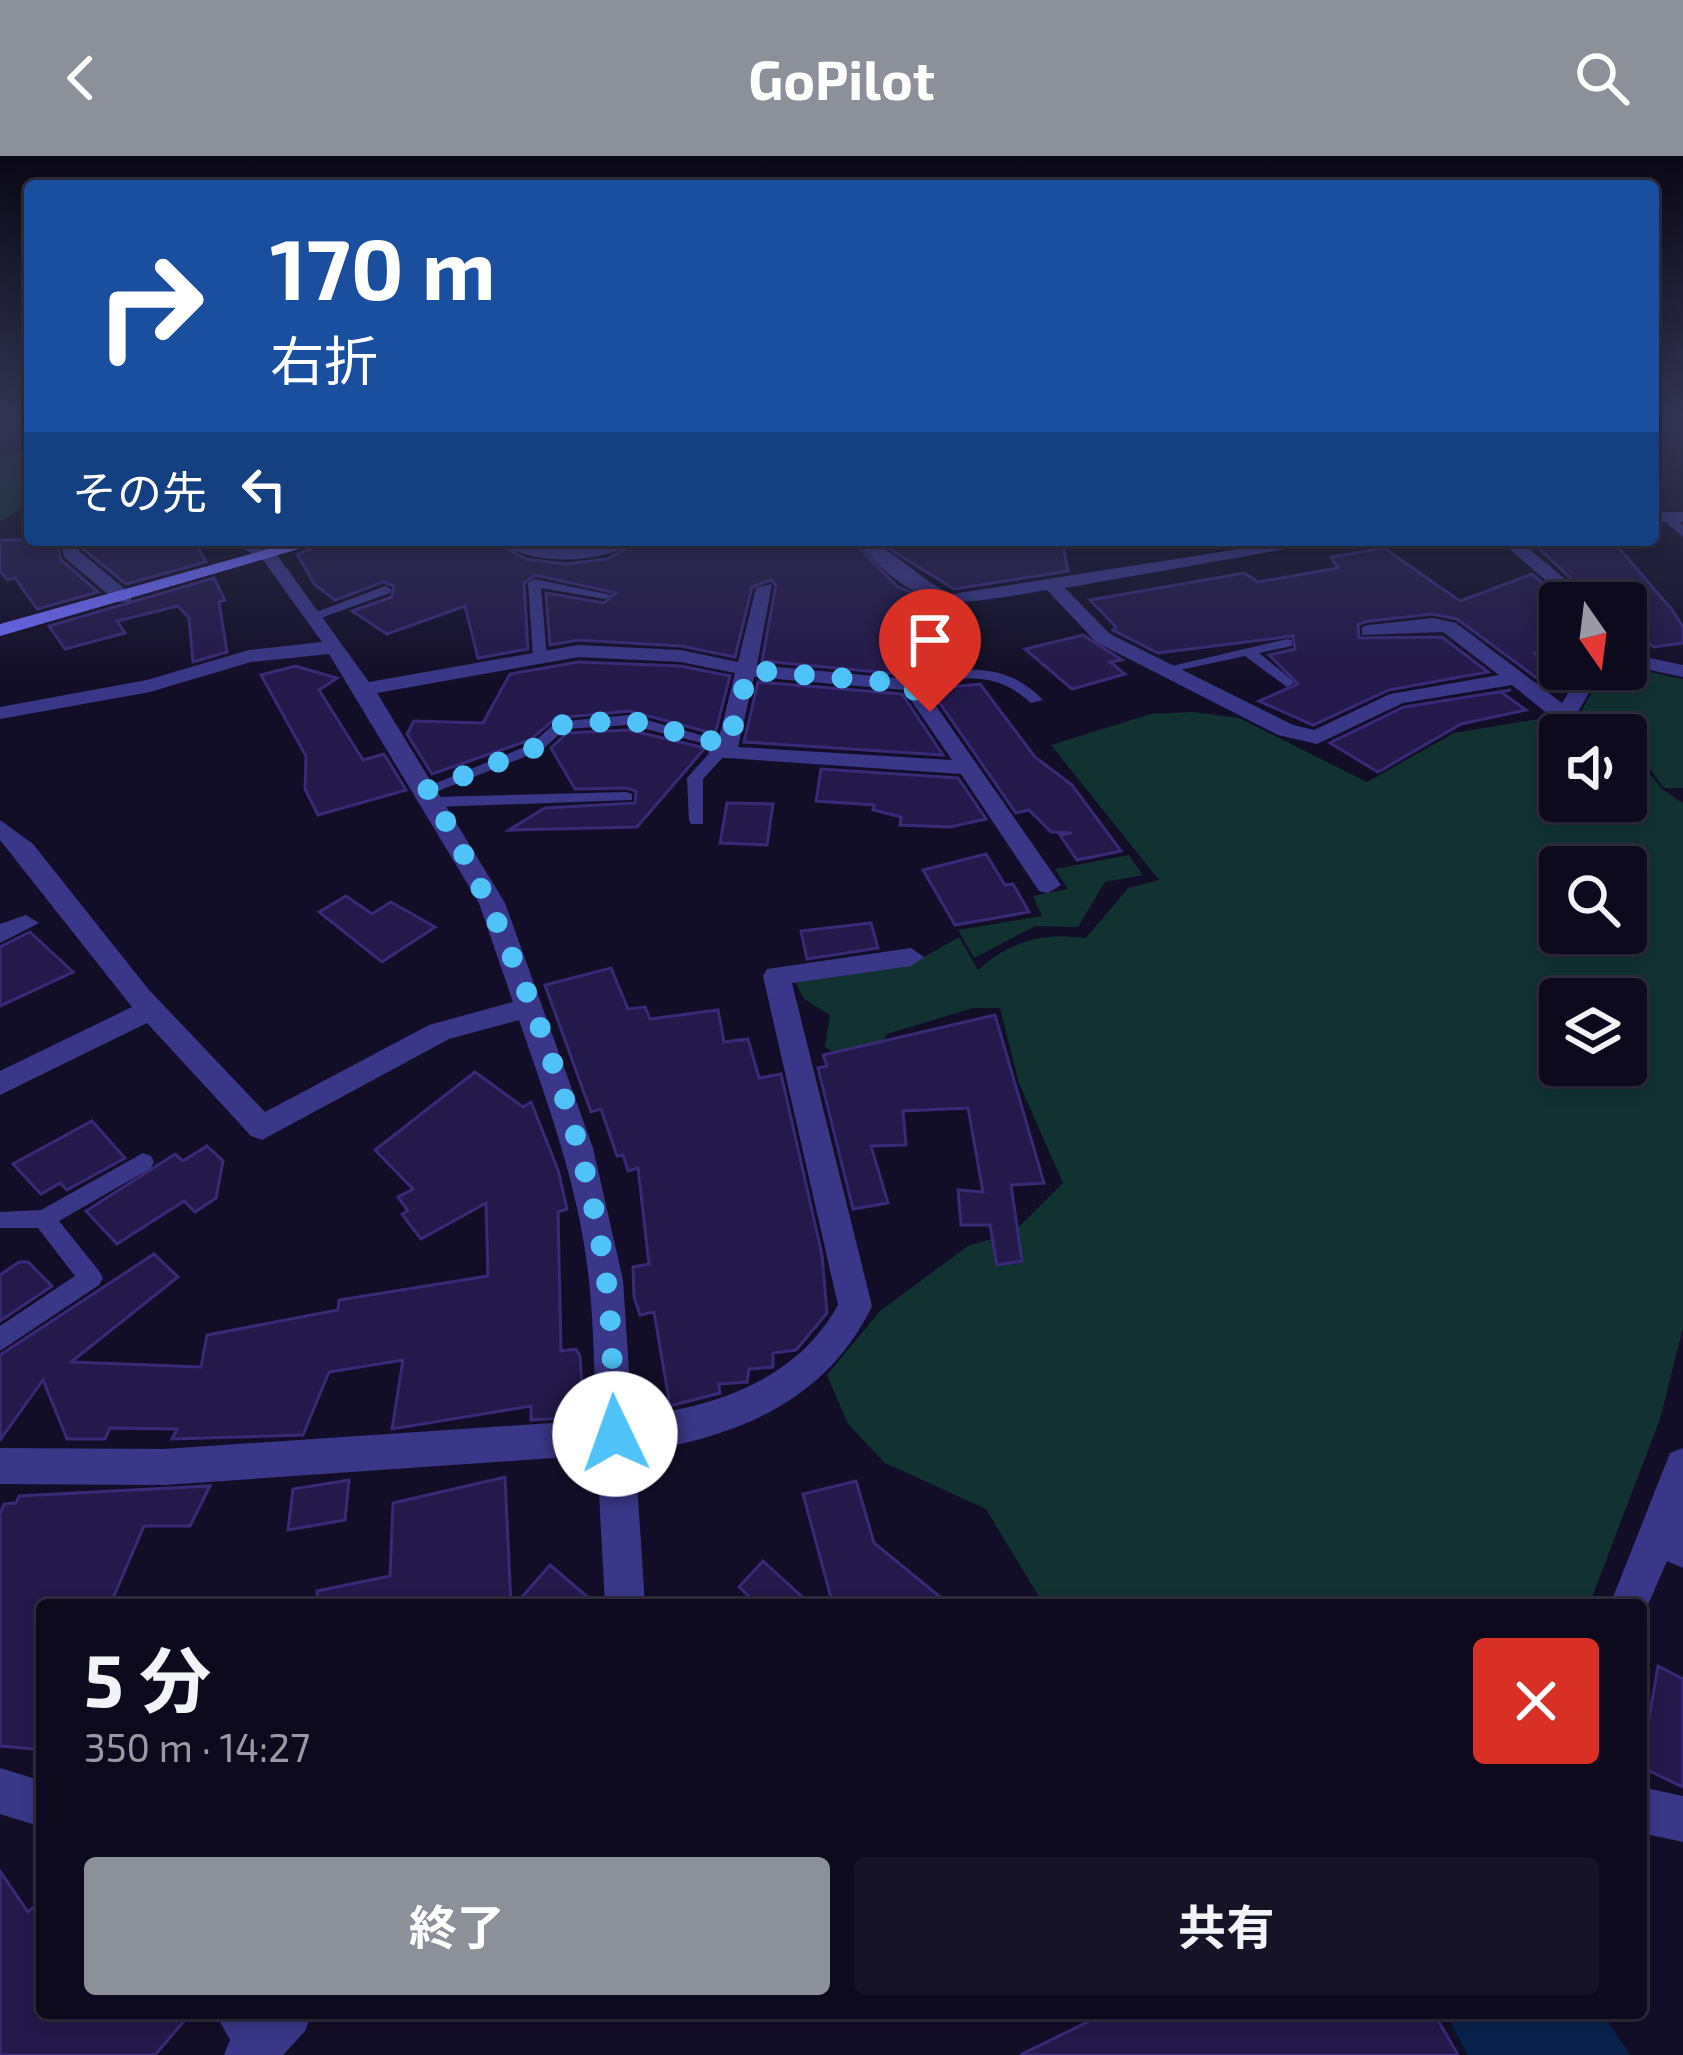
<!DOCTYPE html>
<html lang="ja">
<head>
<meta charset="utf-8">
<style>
	body { margin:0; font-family:"Exo 2","Noto Sans JP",sans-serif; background:#171327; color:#f1f3f6; height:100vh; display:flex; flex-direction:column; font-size:45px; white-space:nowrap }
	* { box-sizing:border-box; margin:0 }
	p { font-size:39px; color:#9b9aa4 }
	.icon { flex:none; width:66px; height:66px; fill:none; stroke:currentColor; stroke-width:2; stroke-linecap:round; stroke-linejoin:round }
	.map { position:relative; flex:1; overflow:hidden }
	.sheet { position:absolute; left:36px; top:1443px; width:1611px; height:420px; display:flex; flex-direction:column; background:#0e0a1e; border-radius:12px; box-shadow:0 6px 18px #0003,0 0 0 3px #2e2b3c }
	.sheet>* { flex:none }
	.banner { position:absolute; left:24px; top:24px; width:1635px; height:366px; border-radius:12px; box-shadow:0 6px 18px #0003,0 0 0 3px #2e2b3c; background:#1a4fa0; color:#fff; overflow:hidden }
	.needle { width:78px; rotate:166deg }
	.buttons { position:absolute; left:1539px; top:426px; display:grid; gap:24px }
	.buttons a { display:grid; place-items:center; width:108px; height:108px; border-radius:12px; background:#0e0a1e; box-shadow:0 6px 18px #0003,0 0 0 3px #2e2b3c; font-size:60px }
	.pin { position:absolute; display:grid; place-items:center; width:102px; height:102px; color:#fff; margin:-123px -51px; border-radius:50% 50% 50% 0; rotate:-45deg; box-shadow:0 0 12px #0007 }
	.pin .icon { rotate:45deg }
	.me { position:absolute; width:132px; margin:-66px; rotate:357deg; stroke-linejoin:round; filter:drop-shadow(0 0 9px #0008) }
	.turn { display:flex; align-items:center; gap:42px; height:252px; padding:0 48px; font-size:54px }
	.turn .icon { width:156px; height:156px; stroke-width:2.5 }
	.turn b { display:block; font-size:84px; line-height:102px }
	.then { display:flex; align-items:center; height:114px; padding:0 48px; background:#0003; gap:24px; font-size:45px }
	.round { display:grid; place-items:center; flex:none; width:126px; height:126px; border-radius:12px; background:#171327 }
	.summary { display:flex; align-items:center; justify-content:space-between; height:204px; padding:0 48px }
	h1 { font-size:72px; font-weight:700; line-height:90px }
	.primary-button { display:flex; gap:24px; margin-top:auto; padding:24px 48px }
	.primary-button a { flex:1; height:138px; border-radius:12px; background:#8c9099; color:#fff; font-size:48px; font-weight:700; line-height:138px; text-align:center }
	.primary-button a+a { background:#171327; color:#f1f3f6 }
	header { display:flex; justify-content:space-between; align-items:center; height:156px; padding:0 48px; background:#8c9099; color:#fff; font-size:54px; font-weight:700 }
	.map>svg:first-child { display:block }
	.green { fill:#113231; fill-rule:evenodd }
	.water { fill:#09224c }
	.building { fill:#23194a; stroke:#392a77; stroke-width:3 }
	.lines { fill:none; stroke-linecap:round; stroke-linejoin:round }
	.lane { fill:#3a3789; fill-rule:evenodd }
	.street { fill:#3a3789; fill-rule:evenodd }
	.secondary { fill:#706cff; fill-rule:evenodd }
	.route { stroke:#4fc3f7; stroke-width:21; stroke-dasharray:0 37.8 }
</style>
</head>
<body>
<header><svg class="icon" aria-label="back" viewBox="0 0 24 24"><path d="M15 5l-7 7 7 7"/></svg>GoPilot<svg class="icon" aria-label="search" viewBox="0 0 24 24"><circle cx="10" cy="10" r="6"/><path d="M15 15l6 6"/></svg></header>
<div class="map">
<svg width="1683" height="1899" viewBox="0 0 1683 1899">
	<rect width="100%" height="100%" fill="#130e28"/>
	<!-- green -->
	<g class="green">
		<path d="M 30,295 L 30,347 L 0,365 L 0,302 Z"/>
		<path d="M 1626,511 L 1683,523 L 1683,632 L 1664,632 L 1626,579 L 1577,563 L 1605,513 Z"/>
		<path d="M 1193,556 L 1239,562 L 1367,626 L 1454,577 L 1557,560 L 1609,579 L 1560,579 L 1560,645 L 1626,645 L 1626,589 L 1662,633 L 1683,647 L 1683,1172 L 1660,1263 L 1589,1449 L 1044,1449 L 986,1353 L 885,1307 L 848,1268 L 827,1219 L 880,1155 L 968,1090 L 1014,1076 L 1063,1027 L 1019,927 L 1000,852 L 973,852 L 887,878 L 875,897 L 847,906 L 825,891 L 830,859 L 804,843 L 795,825 L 912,808 L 959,781 L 978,814 C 1012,784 1041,777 1086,782 L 1128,732 L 1159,724 L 1051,589 L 1151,558 ZM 1560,711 L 1626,711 L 1626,777 L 1560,777 ZM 1560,843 L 1626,843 L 1626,909 L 1560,909 Z"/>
		<path d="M 1129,699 L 1143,719 L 1105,726 L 1078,771 L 1035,770 L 974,802 L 958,774 L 1042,760 L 1033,740 L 1068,733 L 1055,713 Z"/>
	</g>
	<!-- water -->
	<path class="water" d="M 1445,1857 L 1603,1857 L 1630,1899 L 1468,1899 Z"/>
	<!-- building -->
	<g class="building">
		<path d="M 0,384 L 56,384 L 61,404 L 98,436 L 37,453 L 15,422 L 7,424 L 0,414 Z"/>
		<path d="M 83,384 L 194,384 L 206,406 L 126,428 L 83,393 Z"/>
		<path d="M 334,384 L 491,384 L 526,403 L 566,408 L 607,403 L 642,384 L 851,384 L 898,431 L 943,449 L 969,509 L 919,520 L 762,505 L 776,429 L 771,424 L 752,431 L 735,501 L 681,490 L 578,484 L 550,489 L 546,437 L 604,447 L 616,437 L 535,419 L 524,427 L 528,493 L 478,502 L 465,450 L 387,478 L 352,455 L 392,441 L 394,430 L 383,426 L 335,444 L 315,429 L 297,398 Z"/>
		<path d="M 875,384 L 1062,384 L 1068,415 L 954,433 Z"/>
		<path d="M 1530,384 L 1612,384 L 1673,455 L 1683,471 L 1683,487 L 1654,491 L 1626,471 L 1626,447 L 1597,447 Z"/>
		<path d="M 1384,392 L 1460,445 L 1532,418 L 1565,447 L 1560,447 L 1560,495 L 1534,497 L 1564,530 L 1549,531 L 1457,463 L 1432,458 L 1369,465 L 1358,468 L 1359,482 L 1442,481 L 1488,516 L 1389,534 L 1313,569 L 1259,545 L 1298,528 L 1269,499 L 1295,493 L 1293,480 L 1158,497 L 1113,474 L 1116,471 L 1090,444 L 1244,417 L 1258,426 L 1338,412 L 1331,401 Z"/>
		<path d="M 214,422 L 225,444 L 219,446 L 227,496 L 193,506 L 189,462 L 178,450 L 117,465 L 125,477 L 65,493 L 49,470 Z"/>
		<path d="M 1083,479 L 1122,504 L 1110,506 L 1125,518 L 1072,533 L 1025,493 Z"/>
		<path d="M 578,506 L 680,510 L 730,520 L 715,578 L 630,555 L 556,562 L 530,584 L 432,618 L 407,578 L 414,565 L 483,567 L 510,518 Z"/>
		<path d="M 295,510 L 337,522 L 319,534 L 363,604 L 384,598 L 406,634 L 318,659 L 305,633 L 306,600 L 261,519 Z"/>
		<path d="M 758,526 L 902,538 L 943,599 L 744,586 Z"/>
		<path d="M 980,528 L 1035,601 L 1072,629 L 1121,695 L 1077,704 L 1060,679 L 1072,677 L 1051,676 L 1029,654 L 1016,657 L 930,533 Z"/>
		<path d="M 1511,534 L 1501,536 L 1526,554 L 1461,568 L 1378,616 L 1330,587 L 1404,551 Z"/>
		<path d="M 629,574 L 705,592 L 637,671 L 509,674 L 545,652 L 635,647 L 636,635 L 627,632 L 575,633 L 551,592 L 567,577 Z"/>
		<path d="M 821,613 L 958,622 L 986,663 L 950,671 L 900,669 L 901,661 L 873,654 L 874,649 L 816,645 Z"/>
		<path d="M 727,647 L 773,648 L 767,689 L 720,687 Z"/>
		<path d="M 986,698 L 1005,729 L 1013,728 L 1029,756 L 955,769 L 923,714 Z"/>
		<path d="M 346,740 L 372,758 L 391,746 L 435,771 L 382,806 L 319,756 Z"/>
		<path d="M 871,767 L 878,792 L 807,803 L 801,775 Z"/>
		<path d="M 30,776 L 73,816 L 0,850 L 0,791 Z"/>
		<path d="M 611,812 L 628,853 L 645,851 L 650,863 L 718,854 L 724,886 L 748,883 L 759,922 L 781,918 L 822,1099 L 827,1157 L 796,1194 L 773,1197 L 773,1211 L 749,1213 L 747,1226 L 719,1228 L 720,1237 L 670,1250 L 654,1156 L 640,1159 L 634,1141 L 633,1111 L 649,1108 L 638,1012 L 628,1015 L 623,999 L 617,1000 L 601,953 L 591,956 L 545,829 Z"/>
		<path d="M 995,859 L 1044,1027 L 1011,1029 L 1022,1105 L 997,1109 L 990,1069 L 961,1069 L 958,1034 L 983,1036 L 968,952 L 903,955 L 906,989 L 871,990 L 888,1047 L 853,1053 L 818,912 L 827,910 L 823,899 Z"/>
		<path d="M 475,916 L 523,951 L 531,946 L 558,1014 L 567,1053 L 558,1056 L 561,1195 L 576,1193 L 580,1200 L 583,1248 L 563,1252 L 563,1262 L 531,1264 L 531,1250 L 392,1273 L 403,1204 L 329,1216 L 303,1279 L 172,1283 L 177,1273 L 110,1272 L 105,1283 L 67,1283 L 43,1224 L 0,1284 L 0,1199 L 154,1098 L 178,1121 L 71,1206 L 201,1211 L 207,1179 L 338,1154 L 339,1144 L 488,1120 L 486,1047 L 421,1083 L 402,1058 L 408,1055 L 398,1041 L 413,1033 L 375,994 Z"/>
		<path d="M 92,965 L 125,1002 L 67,1034 L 60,1027 L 41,1038 L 13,1008 Z"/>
		<path d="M 207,990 L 223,1005 L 216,1042 L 195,1056 L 184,1045 L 117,1088 L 86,1055 L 175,998 L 183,1005 Z"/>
		<path d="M 19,1106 L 28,1106 L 52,1130 L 0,1165 L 0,1119 Z"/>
		<path d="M 505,1321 L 511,1449 L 318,1449 L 317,1435 L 390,1420 L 393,1347 Z"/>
		<path d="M 349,1324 L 345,1364 L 288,1374 L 293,1333 Z"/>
		<path d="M 856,1325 L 874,1387 L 950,1449 L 833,1449 L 803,1338 Z"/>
		<path d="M 210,1330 L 190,1370 L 144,1370 L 110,1449 L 42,1449 L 42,1577 L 34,1593 L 0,1590 L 0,1359 L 4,1348 L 16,1347 L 19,1340 Z"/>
		<path d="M 763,1405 L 811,1449 L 758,1449 L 739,1431 Z"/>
		<path d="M 550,1409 L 597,1449 L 515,1449 Z"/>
		<path d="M 1658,1510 L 1683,1523 L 1683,1631 L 1641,1611 Z"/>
		<path d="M 0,1715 L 28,1756 L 42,1743 L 42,1857 L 191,1857 L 155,1899 L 0,1899 Z"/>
		<path d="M 1106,1857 L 1434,1857 L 1458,1899 L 1020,1899 Z"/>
	</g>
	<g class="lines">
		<!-- lane -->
		<g class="lane">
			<path d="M 1663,358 L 1671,358 L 1683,370 L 1683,381 L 1663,364 Z"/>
			<path d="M 534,423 L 612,439 L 605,443 L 541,432 L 547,501 L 540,505 L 533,501 L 528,427 Z"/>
			<path d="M 385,430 L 392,434 L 390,437 L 318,463 L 306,460 Z"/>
			<path d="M 1287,483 L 1292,484 L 1292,490 L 1259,497 L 1292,524 L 1294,527 L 1287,531 L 1245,500 L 1166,517 L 1159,513 Z"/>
			<path d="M 962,514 C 995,512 1020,520 1043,544 L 1031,547 C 991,511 959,523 911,532 L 904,528 Z"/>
			<path d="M 629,559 L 736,589 L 725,593 L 725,599 L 703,623 L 703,668 L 691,668 L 689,664 L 687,622 L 713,593 L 719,591 L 629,569 L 565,573 L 542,594 L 433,637 L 421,637 L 419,634 L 532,588 L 556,566 Z"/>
			<path d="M 626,636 L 632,638 L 632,644 L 434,651 L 426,646 L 434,641 Z"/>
			<path d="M 143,997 L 151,1000 L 154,1006 L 151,1012 L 59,1065 L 99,1115 L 103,1122 L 99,1129 L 0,1195 L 0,1170 L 75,1120 L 38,1072 L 0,1072 L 0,1056 L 41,1054 Z"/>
		</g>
		<!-- street -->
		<g class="street">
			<rect x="1653" y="356" width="30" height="10"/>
			<path d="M 60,384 L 78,384 L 79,395 L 131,438 L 131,446 L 117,446 L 64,401 Z"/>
			<path d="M 227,384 L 250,384 L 275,396 L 369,526 L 578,489 L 681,494 L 738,506 L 756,432 L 772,428 L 757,509 L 918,524 L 1061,729 L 1048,737 L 1039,735 L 961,618 L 711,601 L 708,596 L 718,586 L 735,517 L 681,506 L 578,501 L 377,537 L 505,747 L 593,992 L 623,1124 L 632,1261 C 713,1251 795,1226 838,1149 L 763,820 L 767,813 L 911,792 L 924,801 L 911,810 L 792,827 L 872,1150 C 826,1246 735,1282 635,1296 L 645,1449 L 605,1449 L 597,1299 L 164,1329 L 0,1328 L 0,1292 L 164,1293 L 596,1264 C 594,1218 594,1171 589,1125 C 580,1034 548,949 519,864 L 449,883 L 262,984 L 251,980 L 147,867 L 0,939 L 0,915 L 132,851 L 0,684 L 0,664 L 33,688 L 149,834 L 265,956 L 429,869 L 513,846 L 479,747 L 329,498 L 251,506 L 150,536 L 0,563 L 0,551 L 147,524 L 249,494 L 322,486 L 263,404 ZM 754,521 L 904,534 L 952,604 L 738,591 Z"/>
			<path d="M 495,384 L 566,393 L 638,384 C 601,409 532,411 495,384 Z"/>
			<path d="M 855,384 C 890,384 918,426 953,438 L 1295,384 L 1337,384 L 1065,432 L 1110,478 L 1293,569 L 1314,574 L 1390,538 L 1499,519 L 1443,476 L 1362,479 L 1362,471 L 1369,469 L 1433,462 L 1456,467 L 1562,547 L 1583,513 L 1603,513 L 1576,559 L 1549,559 L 1512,529 L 1403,547 L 1317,588 L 1278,579 L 1096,486 L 1047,434 C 954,449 924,463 855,384 Z"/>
			<path d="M 1499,384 L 1519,384 L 1593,447 L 1572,447 Z"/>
			<path d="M 1626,497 L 1683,509 L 1683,521 L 1626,509 Z"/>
			<path d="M 26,759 L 39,767 L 0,787 L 0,768 Z"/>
			<path d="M 1683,1292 L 1683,1412 L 1667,1405 L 1641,1465 L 1641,1449 L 1610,1449 L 1670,1297 Z"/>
			<path d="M 0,1612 L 42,1625 L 42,1671 L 0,1658 Z"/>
			<path d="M 1641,1631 L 1683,1640 L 1683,1686 L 1641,1677 Z"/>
			<path d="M 215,1857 L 312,1857 L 305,1875 L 283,1899 L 224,1899 L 230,1884 Z"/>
		</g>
		<!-- secondary -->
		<path class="secondary" d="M 301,384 L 330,384 L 0,480 L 0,468 Z"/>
	</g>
	<!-- sky -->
	<linearGradient id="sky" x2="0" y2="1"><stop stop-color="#0a0816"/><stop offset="0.5" stop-color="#333653"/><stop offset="1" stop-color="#333653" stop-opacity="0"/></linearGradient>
	<rect width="1683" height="528" fill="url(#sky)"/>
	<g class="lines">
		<!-- route -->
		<path class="route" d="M 615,1278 C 612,1227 613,1173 606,1122 C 586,969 508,764 427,634 L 537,591 L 560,569 L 629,564 L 728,589 L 749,514 L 910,528 L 930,556"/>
	</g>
</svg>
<div class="buttons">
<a><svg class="needle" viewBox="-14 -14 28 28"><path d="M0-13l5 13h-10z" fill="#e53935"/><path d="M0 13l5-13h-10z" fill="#9b9aa4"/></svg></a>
<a><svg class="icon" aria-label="sound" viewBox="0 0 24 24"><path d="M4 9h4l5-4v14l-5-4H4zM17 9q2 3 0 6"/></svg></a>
<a><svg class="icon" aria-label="search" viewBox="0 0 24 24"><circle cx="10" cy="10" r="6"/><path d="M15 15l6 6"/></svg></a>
<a><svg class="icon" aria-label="layers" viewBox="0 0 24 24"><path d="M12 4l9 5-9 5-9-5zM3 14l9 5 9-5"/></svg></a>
</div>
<div class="pin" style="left:930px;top:556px;background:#d93025"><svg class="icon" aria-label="arrive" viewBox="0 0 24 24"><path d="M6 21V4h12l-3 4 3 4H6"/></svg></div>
<svg class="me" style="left:615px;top:1278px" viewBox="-20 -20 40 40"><circle r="19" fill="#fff"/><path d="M0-13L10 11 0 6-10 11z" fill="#4fc3f7"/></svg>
<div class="banner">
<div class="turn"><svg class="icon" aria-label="right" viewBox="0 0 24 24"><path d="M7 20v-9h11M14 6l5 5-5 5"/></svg><div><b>170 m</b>右折</div></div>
<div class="then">その先<svg class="icon" aria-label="left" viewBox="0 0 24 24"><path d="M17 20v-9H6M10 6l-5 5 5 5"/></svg></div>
</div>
<section class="sheet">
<div class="summary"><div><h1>5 分</h1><p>350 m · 14:27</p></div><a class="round" style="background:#d93025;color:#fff"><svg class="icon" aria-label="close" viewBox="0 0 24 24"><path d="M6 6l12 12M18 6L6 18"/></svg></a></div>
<div class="primary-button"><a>終了</a><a>共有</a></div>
</section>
</div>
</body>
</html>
